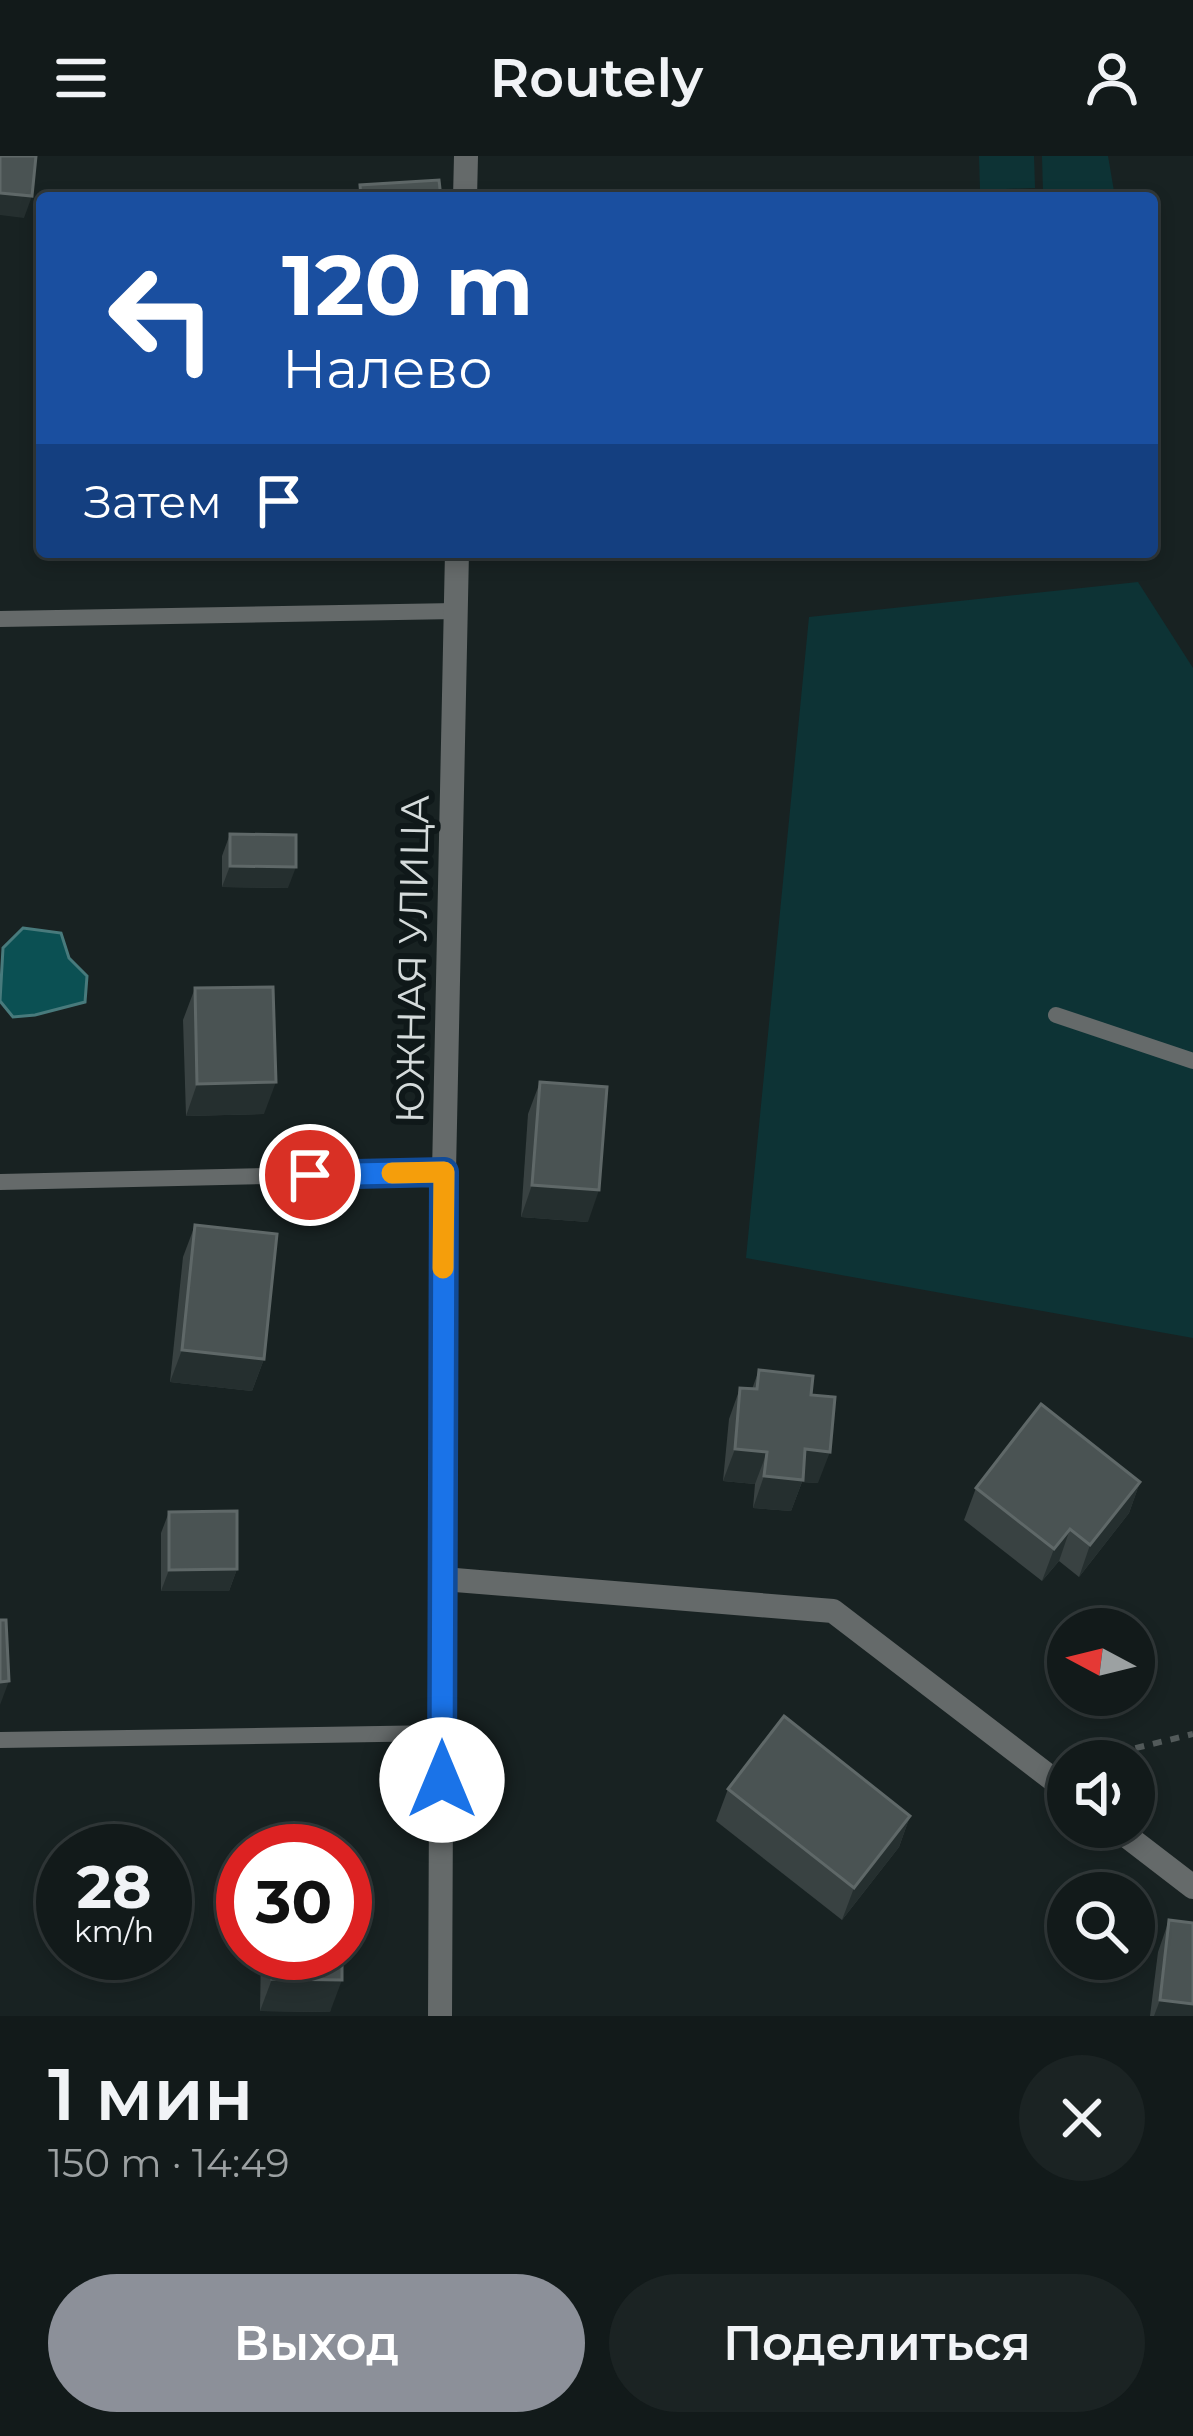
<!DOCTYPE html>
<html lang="ru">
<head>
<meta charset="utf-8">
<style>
	body { margin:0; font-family:Montserrat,sans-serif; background:#1b2323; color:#f1f3f6; height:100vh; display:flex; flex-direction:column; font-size:45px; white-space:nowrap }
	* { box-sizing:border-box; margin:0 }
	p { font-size:39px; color:#9ca1a2 }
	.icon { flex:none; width:66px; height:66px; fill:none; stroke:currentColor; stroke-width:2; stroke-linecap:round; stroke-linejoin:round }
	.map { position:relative; height:1860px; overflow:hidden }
	.panel { display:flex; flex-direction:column; background:#121a1a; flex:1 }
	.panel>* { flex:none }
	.top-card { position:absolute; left:36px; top:36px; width:1122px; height:366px; border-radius:12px; box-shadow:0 6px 18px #0003,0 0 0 3px #313839; background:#1a4fa0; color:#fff; overflow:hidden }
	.needle { width:78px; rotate:277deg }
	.fabs { position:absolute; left:1047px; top:1452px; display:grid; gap:24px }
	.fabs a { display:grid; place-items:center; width:108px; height:108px; border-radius:50%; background:#121a1a; box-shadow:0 6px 18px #0003,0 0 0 3px #313839; font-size:60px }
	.speed { position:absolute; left:36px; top:1668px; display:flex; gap:24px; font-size:60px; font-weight:700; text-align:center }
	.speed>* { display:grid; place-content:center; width:156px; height:156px; border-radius:50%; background:#121a1a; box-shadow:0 6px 18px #0003,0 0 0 3px #313839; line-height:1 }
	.speed small { font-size:30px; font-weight:400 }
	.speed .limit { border:18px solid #d22; background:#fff; color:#111 }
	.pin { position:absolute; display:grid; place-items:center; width:102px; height:102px; color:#fff; margin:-51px; border:6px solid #fff; border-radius:50%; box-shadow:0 3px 12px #0007 }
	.me { position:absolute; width:132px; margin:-66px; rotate:0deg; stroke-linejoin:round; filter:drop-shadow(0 0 9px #0008) }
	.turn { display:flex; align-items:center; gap:42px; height:252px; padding:0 48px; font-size:54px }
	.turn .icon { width:156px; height:156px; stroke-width:2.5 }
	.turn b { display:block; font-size:84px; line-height:102px }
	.then { display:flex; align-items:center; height:114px; padding:0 48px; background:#0003; gap:24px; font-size:45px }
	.round { display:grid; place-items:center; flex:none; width:126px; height:126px; border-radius:63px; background:#1b2323 }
	.head { display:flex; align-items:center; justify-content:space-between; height:204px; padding:0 48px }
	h1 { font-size:72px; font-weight:600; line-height:90px }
	.primary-button { display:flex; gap:24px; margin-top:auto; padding:24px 48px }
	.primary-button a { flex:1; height:138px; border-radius:72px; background:#8c9099; color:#fff; font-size:48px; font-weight:600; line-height:138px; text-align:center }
	.primary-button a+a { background:#1b2323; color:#f1f3f6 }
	header { display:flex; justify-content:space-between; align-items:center; height:156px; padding:0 48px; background:#121a1a; font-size:54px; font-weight:600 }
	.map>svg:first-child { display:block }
	.green { fill:#0d3335 }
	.water { fill:#0b5053; stroke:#487a7c; stroke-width:3 }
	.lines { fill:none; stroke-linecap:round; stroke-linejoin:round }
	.path { stroke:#525a5a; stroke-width:6; stroke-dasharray:9 9; stroke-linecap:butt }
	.service { stroke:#656a6a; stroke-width:16 }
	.minor { stroke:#656a6a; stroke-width:24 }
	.wall { fill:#394242 }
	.shaded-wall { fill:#252f2f }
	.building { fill:#4a5353; stroke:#5f6868; stroke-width:3 }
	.route-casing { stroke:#114b97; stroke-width:30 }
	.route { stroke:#1a73e8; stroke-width:21 }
	.slow { stroke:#f59e0b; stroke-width:21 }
	.labels { text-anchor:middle; stroke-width:12; stroke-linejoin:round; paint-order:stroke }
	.street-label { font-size:39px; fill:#d5dbdb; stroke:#0f1819 }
</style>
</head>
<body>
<header><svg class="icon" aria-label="menu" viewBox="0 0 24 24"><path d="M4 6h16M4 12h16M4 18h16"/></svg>Routely<svg class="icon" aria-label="person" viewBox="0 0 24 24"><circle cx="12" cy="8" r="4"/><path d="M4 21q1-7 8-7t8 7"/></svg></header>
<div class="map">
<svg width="1193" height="1860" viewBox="0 0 1193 1860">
	<rect width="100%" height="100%" fill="#182222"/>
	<!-- green -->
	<g class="green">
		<path d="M 979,0 L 1034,0 L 1035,32 L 980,34 Z"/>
		<path d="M 1042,0 L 1108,0 L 1115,41 L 1043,36 Z"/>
		<path d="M 1138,426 L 1193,512 L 1193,1182 L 746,1102 L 809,461 Z"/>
	</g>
	<!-- water -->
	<path class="water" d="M 23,772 L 61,777 L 69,802 L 87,820 L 85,846 L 35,859 L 13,861 L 0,845 L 3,792 Z"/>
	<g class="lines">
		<!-- path -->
		<path class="path" d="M 1083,1605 L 1193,1578"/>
		<!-- service -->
		<g class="service">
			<path d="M 0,463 L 456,455"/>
			<path d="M 1056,859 L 1193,905"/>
			<path d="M 0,1026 L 444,1016"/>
			<path d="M 0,1584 L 442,1577"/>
		</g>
		<!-- minor -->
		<g class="minor">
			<path d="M 465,42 L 466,0"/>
			<path d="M 443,1423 L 833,1455 L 1068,1635"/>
			<path d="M 1115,1671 L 1193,1731"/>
			<path d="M 440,1860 L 444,1016 L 457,396"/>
		</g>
	</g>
	<!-- wall -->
	<g class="wall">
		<path d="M 230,678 L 288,732 L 222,731 L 222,700 Z"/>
		<path d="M 195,832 L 264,958 L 186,960 L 183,864 Z"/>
		<path d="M 540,926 L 588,1066 L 521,1061 L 528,958 Z"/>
		<path d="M 195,1069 L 264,1203 L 252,1235 L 170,1226 L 183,1101 Z"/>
		<path d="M 759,1214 L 811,1239 L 818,1327 L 802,1326 L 791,1355 L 753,1352 L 755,1328 L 723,1325 L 729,1263 L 740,1232 L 752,1233 Z"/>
		<path d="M 1140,1326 L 1129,1357 L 1079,1421 L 1059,1405 L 1042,1425 L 964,1364 L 976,1332 Z"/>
		<path d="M 169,1356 L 237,1413 L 229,1435 L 161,1435 L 161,1377 Z"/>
		<path d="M 728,1633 L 910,1660 L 899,1691 L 842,1764 L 716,1665 Z"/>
		<path d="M 1169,1764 L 1193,1860 L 1150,1860 L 1158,1796 Z"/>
		<path d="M 261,1797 L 342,1797 L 330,1856 L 260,1855 Z"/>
	</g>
	<!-- shaded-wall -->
	<g class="shaded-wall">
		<path d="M 0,37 L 32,40 L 24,62 L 0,59 Z"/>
		<path d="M 230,710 L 296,711 L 288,732 L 222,731 Z"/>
		<path d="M 276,926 L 264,958 L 186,960 L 197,928 Z"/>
		<path d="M 532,1029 L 599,1034 L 588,1066 L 521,1061 Z"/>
		<path d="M 182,1194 L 264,1203 L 252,1235 L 170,1226 Z"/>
		<path d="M 735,1293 L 767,1296 L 755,1328 L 723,1325 Z"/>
		<path d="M 805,1293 L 830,1296 L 818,1327 L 802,1326 L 791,1355 L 753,1352 L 764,1320 Z"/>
		<path d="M 1140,1326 L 1129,1357 L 1079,1421 L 1090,1389 Z"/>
		<path d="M 1070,1373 L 1059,1405 L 1042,1425 L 1054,1393 Z"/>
		<path d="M 237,1413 L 229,1435 L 161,1435 L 169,1414 Z"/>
		<path d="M 9,1525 L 0,1549 L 0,1526 Z"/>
		<path d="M 910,1660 L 899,1691 L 842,1764 L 854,1732 Z"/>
		<path d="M 272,1823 L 342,1824 L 330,1856 L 260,1855 Z"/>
		<path d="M 1160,1844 L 1193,1848 L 1193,1860 L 1154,1860 Z"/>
	</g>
	<!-- building -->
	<g class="building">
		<path d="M 0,0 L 36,0 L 32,40 L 0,37 Z"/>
		<path d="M 439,24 L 441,42 L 361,42 L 360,29 Z"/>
		<path d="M 230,678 L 296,679 L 296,711 L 230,710 Z"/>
		<path d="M 273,831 L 276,926 L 197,928 L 195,832 Z"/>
		<path d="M 540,926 L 607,931 L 599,1034 L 532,1029 Z"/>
		<path d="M 195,1069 L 277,1078 L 264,1203 L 182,1194 Z"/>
		<path d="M 759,1214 L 813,1220 L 811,1239 L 835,1241 L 830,1296 L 805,1293 L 803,1324 L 764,1320 L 767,1296 L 735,1293 L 740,1232 L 757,1233 Z"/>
		<path d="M 1041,1248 L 1140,1326 L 1090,1389 L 1070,1373 L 1054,1393 L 976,1332 Z"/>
		<path d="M 237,1355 L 237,1413 L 169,1414 L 169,1356 Z"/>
		<path d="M 0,1464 L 6,1464 L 9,1525 L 0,1526 Z"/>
		<path d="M 784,1560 L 910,1660 L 854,1732 L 728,1633 Z"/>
		<path d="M 1169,1764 L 1193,1767 L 1193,1848 L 1160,1844 Z"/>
		<path d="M 272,1797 L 342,1797 L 342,1824 L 272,1823 Z"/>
	</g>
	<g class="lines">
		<!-- route casing -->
		<g class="route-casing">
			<path id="route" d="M 310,1019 L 444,1016 L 442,1624"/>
		</g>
		<!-- route -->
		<use href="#route" class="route"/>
		<!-- slow -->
		<path class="slow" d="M 392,1017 L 444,1016 L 443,1112"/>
	</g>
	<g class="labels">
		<!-- street labels -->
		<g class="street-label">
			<text transform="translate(412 803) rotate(-89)" y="14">ЮЖНАЯ УЛИЦА</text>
		</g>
	</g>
</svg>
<div class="fabs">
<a><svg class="needle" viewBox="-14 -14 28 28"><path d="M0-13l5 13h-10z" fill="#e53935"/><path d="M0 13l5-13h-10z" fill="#9ca1a2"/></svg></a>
<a><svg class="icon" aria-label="sound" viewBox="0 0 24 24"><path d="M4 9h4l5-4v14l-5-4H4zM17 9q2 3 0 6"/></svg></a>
<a><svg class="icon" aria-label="search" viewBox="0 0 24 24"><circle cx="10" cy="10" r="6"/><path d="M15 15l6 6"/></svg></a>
</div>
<div class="speed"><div>28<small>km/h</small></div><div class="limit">30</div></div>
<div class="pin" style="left:310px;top:1019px;background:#d93025"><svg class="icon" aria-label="arrive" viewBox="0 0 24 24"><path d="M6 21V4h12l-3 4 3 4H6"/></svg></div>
<svg class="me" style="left:442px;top:1624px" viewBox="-20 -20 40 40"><circle r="19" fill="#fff"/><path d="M0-13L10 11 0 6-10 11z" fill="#1a73e8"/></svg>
<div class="top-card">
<div class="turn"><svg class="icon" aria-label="left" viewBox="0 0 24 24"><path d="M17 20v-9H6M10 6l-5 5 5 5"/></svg><div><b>120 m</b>Налево</div></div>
<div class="then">Затем<svg class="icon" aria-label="arrive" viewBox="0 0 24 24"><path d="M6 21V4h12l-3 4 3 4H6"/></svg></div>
</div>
</div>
<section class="panel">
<div class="head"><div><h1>1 мин</h1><p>150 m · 14:49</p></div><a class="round"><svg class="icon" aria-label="close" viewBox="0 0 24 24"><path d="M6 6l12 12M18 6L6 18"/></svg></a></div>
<div class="primary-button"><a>Выход</a><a>Поделиться</a></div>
</section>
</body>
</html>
